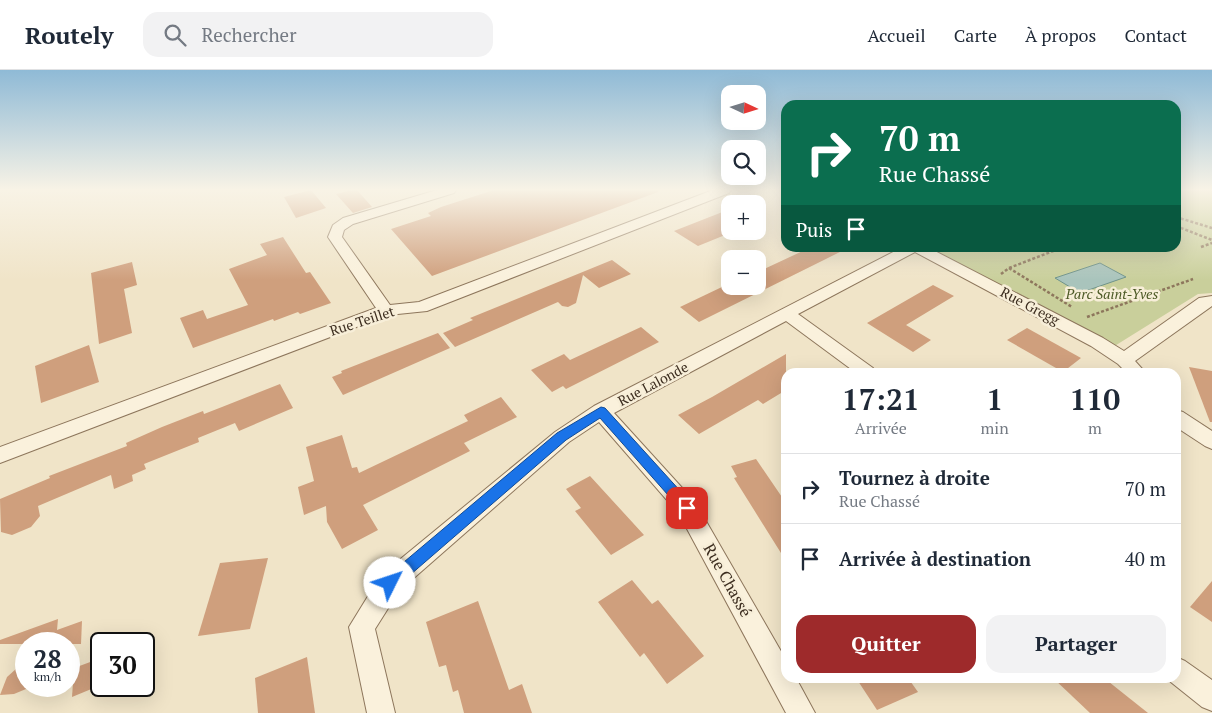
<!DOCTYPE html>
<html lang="fr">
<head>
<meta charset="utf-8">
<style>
	body { margin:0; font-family:"PT Serif",serif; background:#f2f2f3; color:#1f2937; height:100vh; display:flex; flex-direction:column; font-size:19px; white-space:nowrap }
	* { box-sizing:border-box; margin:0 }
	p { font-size:16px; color:#747a83 }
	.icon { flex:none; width:28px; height:28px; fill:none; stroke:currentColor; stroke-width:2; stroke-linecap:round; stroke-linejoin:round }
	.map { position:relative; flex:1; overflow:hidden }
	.side { position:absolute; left:781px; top:298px; width:400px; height:315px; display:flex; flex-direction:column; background:#fff; border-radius:15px; box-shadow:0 5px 20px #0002 }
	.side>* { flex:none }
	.banner { position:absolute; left:781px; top:30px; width:400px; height:152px; border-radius:15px; box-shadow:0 5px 20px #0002; background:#0b6e4f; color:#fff; overflow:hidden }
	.needle { width:32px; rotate:94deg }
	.buttons { position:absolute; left:721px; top:15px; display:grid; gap:10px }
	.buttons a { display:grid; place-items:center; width:45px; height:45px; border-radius:10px; background:#fff; box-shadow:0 5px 20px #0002; font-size:25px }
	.speed { position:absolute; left:15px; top:562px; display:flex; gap:10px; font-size:25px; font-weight:700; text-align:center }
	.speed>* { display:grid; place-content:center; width:65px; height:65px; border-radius:50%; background:#fff; box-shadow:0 5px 20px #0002; line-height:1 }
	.speed small { font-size:12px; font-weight:400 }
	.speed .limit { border:2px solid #111; border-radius:8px; background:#fff; color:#111 }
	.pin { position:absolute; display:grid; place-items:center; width:42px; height:42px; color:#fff; margin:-21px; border-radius:10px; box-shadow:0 2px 8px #0006 }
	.me { position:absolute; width:55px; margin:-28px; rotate:49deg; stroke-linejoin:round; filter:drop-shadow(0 0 4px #0008) }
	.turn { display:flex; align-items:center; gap:18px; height:105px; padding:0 15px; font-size:22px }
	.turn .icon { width:65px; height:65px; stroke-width:2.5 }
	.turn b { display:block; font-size:35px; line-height:42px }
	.then { display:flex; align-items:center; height:48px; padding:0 15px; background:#0003; gap:10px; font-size:19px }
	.eta { display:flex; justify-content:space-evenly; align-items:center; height:85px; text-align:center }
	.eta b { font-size:30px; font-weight:700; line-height:35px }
	.action { display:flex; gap:10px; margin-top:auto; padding:10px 15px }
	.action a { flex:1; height:58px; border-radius:15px; background:#9e2a2b; color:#fff; font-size:20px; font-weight:700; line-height:58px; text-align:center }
	.action a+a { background:#f2f2f3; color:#1f2937 }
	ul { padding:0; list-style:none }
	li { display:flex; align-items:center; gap:15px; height:70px; padding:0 15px; border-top:1px solid #e0e1e3 }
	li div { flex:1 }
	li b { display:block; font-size:19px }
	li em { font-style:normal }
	header { display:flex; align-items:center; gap:30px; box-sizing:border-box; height:70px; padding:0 25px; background:#fff; border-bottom:1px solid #e0e1e3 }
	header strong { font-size:24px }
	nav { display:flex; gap:28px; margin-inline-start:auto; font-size:18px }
	.search { width:350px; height:45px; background:#f2f2f3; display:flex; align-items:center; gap:12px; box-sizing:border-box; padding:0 18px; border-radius:15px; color:#747a83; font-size:19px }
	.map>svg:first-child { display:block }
	.green { fill:#c9cf9b }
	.water { fill:#a9c4bc; stroke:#6f938a }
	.building { fill:#cf9f7d }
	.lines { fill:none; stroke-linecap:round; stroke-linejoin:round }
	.minor-casing { stroke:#8d765c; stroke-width:2 }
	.path { stroke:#8d765c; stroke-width:2.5; stroke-dasharray:3 2; stroke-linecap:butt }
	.minor { fill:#faf1dc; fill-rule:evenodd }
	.route { fill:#1a73e8; stroke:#114b97 }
	.labels { text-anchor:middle; stroke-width:5; stroke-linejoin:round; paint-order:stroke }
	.park-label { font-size:14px; font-style:italic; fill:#4d5a26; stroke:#f7eed8 }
	.street-label { font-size:14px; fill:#3d2e20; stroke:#f7eed8 }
	.near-street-label { font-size:16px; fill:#3d2e20; stroke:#f7eed8 }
</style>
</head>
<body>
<header>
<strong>Routely</strong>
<div class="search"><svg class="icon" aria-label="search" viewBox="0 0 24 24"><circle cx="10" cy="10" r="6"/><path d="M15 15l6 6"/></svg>Rechercher</div>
<nav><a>Accueil</a><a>Carte</a><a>À propos</a><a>Contact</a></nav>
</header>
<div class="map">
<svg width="1212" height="643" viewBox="0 0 1212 643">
	<rect width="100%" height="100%" fill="#f0e4c8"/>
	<!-- green -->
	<path class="green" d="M 1176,120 L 1212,120 L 1212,223 L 1198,224 L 1113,277 L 925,178 L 1176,178 Z"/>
	<!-- water -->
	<path class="water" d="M 1100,193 L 1126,207 L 1080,223 L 1055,208 Z"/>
	<!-- building -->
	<g class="building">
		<path d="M 311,120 L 326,138 L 296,148 L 284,127 Z"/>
		<path d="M 352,120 L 357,120 L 372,137 L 353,143 L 336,124 Z"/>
		<path d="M 494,120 L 658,120 L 658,122 L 432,206 L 391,159 L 431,146 L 428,143 L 441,137 Z"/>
		<path d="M 730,139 L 730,163 L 698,176 L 674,161 Z"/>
		<path d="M 283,167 L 306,203 L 310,202 L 331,233 L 300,244 L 298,242 L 274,251 L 273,249 L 193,278 L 180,248 L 203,240 L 207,249 L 248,235 L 229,199 L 267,185 L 260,174 Z"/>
		<path d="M 809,178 L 848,178 L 699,252 L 680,237 L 724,216 L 758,216 L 758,202 Z"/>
		<path d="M 612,190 L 631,204 L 599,218 L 583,205 L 576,233 L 568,237 L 562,236 L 558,232 L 455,277 L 443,263 L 473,250 L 470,248 Z"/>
		<path d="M 132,192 L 137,215 L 124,219 L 132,263 L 99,274 L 91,203 Z"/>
		<path d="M 933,215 L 954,226 L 906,255 L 931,270 L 913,282 L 867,253 Z"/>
		<path d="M 641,257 L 659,272 L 566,319 L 563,316 L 552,322 L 531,300 L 564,284 L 570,290 Z"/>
		<path d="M 1027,258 L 1081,288 L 1063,302 L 1007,270 Z"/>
		<path d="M 438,263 L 450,278 L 343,325 L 332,307 L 342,303 L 341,301 Z"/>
		<path d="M 89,275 L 99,312 L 41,333 L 35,296 Z"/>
		<path d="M 786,284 L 786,320 L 763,334 L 758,330 L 699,364 L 678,345 L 712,327 Z"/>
		<path d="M 1189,297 L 1212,301 L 1212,352 L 1210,352 Z"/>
		<path d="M 280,314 L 293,338 L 239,361 L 235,353 L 198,368 L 199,372 L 144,394 L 146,399 L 132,405 L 133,411 L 114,419 L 111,405 L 38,436 L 40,446 L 31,457 L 12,465 L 1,462 L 0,429 L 50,408 L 49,406 L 127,376 L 126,373 L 162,357 L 203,341 L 204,344 L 222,337 Z"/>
		<path d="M 501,327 L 517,347 L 464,373 L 470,381 L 363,435 L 378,460 L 342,479 L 327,452 L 326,436 L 304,445 L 298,417 L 314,411 L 306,377 L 342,365 L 352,398 L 357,397 L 359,403 L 468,351 L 464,345 Z"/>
		<path d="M 756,389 L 786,433 L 786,491 L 734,408 L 737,407 L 731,396 Z"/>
		<path d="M 590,406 L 644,465 L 611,485 L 575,441 L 581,438 L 566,419 Z"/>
		<path d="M 268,488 L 250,559 L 198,566 L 220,493 Z"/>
		<path d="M 632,510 L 652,534 L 658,530 L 704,586 L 667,614 L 644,583 L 640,587 L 598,532 Z"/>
		<path d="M 1212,511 L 1212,552 L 1190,537 Z"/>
		<path d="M 478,531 L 509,620 L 522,614 L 532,643 L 464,643 L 458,620 L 453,622 L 446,595 L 439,597 L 426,552 Z"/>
		<path d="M 58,549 L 57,560 L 82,551 L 81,574 L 0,574 L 0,570 Z"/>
		<path d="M 307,587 L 315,643 L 258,643 L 255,608 Z"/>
		<path d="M 101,588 L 101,615 L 72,627 L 74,598 Z"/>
		<path d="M 26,590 L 26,619 L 14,624 L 0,625 L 7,607 Z"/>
		<path d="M 856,608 L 908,608 L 918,622 L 877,640 Z"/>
		<path d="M 1053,608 L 1104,608 L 1148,643 L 1090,643 Z"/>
	</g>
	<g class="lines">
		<!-- minor casing -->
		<g class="minor-casing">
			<g id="minor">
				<path d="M 437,120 L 456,120 L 454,123 L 353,154 L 344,160 L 342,167 L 390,235 L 419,232 L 713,120 L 731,120 L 729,123 L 427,241 L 388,245 L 0,393 L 0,377 L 376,238 L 328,167 L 333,155 L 343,148 Z"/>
				<path d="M 901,178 L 929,178 L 1103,268 L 1124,281 L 1199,228 L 1212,226 L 1212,236 L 1135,291 L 1145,302 L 1126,302 L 1118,294 L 1091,276 L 915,182 L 798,244 L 873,298 L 876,302 L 855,302 L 786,251 L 614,343 L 695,432 L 786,590 L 786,608 L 796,608 L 815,643 L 786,643 L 679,444 L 599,352 L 569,372 L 399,521 L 375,559 L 395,643 L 367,643 L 349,557 L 381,505 L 555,362 L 594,336 Z"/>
				<path d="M 1176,340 L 1183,342 L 1212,361 L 1212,379 L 1205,376 L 1176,357 Z"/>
				<path d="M 1176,587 L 1185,591 L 1212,610 L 1212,641 L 1202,637 L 1167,609 L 1166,608 L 1176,608 Z"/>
			</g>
		</g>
		<!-- path -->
		<g class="path">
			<path d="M 1176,147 L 1212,158"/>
			<path d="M 1176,156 L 1212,170"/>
			<path d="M 1201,177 L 1212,173"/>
			<path d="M 1009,198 L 1061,178"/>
			<path d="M 1001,204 L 1009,198 L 1072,237"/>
			<path d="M 1087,247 L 1193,209"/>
		</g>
		<!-- minor -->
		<use href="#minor" class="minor"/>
	</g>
	<!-- sky -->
	<linearGradient id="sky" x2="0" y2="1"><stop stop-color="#8fbad6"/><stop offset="0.57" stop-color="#f8f3e6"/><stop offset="1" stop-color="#f8f3e6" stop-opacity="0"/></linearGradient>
	<rect width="1212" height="210" fill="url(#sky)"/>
	<!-- route -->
	<path class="route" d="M 601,337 L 605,338 L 692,434 L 694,438 L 692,442 L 687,443 L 683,442 L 600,348 L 566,370 L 395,518 L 390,520 L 385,518 L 383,513 L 385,508 L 557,363 Z"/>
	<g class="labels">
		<!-- park labels -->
		<g class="park-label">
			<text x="1112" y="229">Parc Saint-Yves</text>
		</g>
		<!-- street labels -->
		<g class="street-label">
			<text transform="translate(1030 236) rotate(28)" y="5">Rue Gregg</text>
			<text transform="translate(362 251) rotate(-18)" y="5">Rue Teillet</text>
			<text transform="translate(653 314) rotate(-28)" y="5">Rue Lalonde</text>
		</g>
		<!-- near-street labels -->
		<g class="near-street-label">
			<text transform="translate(728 510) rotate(61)" y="6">Rue Chassé</text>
		</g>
	</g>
</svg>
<div class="buttons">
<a><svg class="needle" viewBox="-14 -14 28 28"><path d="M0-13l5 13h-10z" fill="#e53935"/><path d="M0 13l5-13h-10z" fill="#747a83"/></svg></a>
<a><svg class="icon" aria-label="search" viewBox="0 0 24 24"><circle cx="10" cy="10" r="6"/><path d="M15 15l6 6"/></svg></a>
<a>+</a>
<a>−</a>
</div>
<div class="speed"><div>28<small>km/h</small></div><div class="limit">30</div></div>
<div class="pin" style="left:687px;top:438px;background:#d93025"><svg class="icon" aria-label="arrive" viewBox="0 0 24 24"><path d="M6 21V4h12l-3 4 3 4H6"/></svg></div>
<svg class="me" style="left:390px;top:513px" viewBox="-20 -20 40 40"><circle r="19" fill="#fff"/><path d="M0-13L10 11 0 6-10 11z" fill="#1a73e8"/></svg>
<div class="banner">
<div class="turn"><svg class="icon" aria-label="right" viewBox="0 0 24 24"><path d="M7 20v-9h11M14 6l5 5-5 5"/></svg><div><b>70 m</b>Rue Chassé</div></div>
<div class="then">Puis<svg class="icon" aria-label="arrive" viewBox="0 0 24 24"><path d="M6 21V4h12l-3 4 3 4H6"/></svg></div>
</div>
<section class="side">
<div class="eta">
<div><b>17:21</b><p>Arrivée</p></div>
<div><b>1</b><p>min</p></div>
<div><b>110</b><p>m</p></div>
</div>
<ul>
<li><svg class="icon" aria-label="right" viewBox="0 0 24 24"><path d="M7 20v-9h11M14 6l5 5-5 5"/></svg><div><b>Tournez à droite</b><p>Rue Chassé</p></div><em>70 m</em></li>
<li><svg class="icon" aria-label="arrive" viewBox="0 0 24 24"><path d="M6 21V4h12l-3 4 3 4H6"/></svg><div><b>Arrivée à destination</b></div><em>40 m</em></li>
</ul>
<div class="action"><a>Quitter</a><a>Partager</a></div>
</section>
</div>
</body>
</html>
